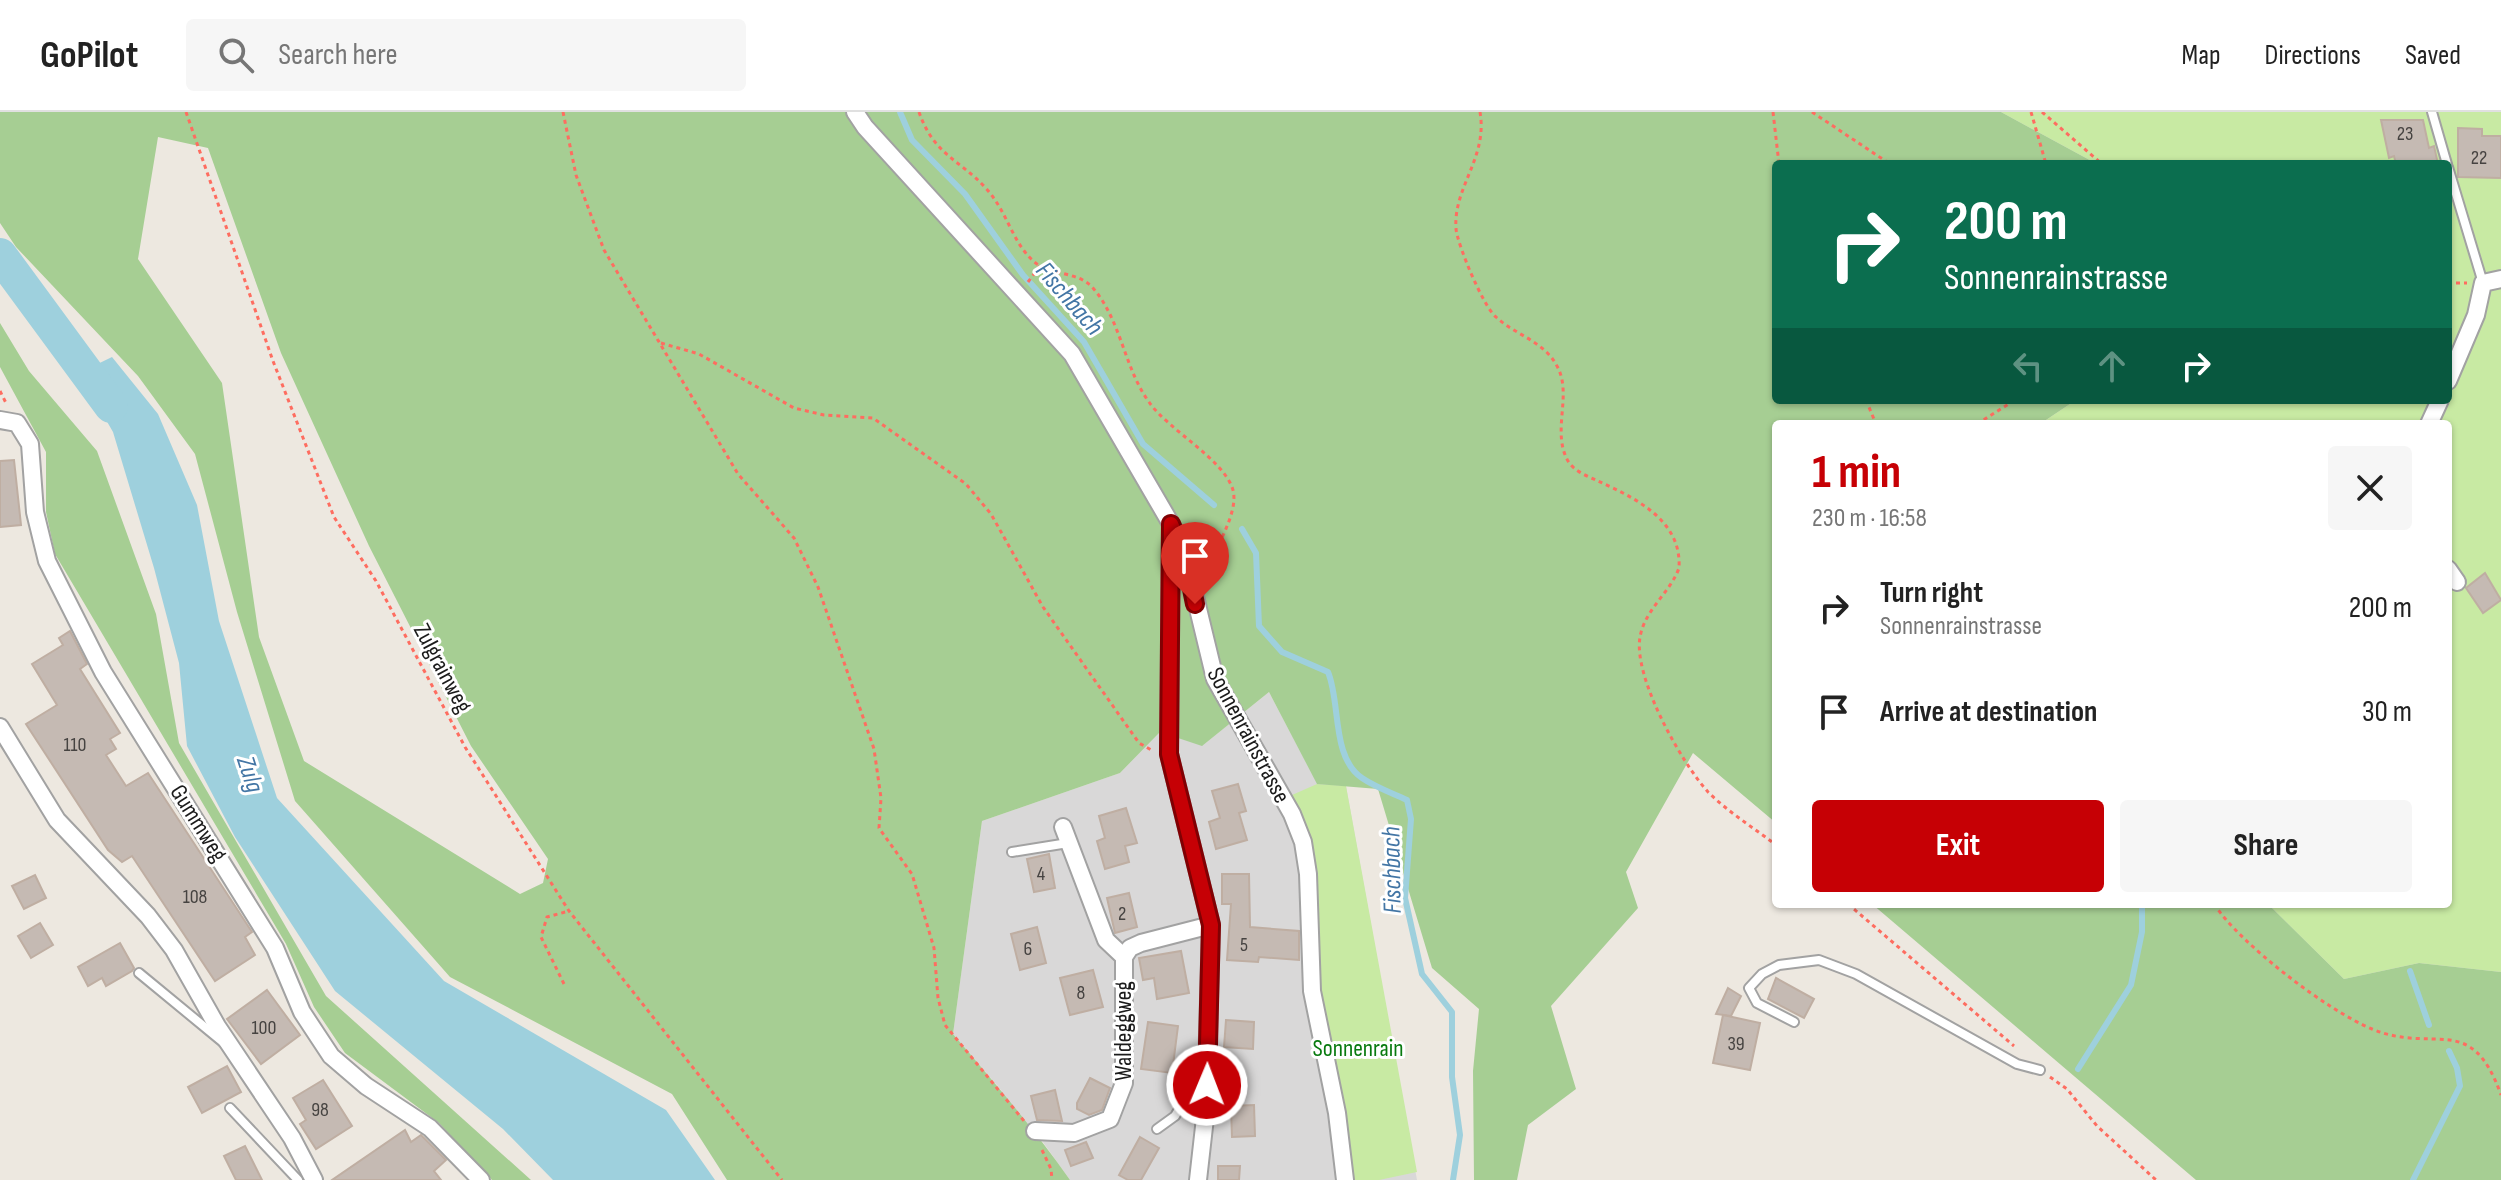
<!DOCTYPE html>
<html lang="en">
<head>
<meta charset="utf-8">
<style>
	body { margin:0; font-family:"Sofia Sans Condensed",sans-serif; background:#f6f6f6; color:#222; height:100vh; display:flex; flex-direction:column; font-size:30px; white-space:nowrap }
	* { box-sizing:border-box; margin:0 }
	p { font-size:26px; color:#767676 }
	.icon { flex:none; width:44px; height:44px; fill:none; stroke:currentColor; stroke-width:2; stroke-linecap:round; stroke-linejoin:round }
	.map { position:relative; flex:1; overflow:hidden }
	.side { position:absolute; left:1772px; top:308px; width:680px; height:488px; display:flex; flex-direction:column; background:#fff; border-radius:8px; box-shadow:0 2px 6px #0004 }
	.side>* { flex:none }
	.hud { position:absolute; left:1772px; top:48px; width:680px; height:244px; border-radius:8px; box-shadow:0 2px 6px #0004; background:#0b6e4f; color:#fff; overflow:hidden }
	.pin { position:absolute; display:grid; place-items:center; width:68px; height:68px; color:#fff; margin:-82px -34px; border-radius:50% 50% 50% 0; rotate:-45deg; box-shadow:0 0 8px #0007 }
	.pin .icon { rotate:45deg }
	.me { position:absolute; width:88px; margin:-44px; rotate:1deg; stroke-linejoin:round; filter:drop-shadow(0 0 6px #0008) }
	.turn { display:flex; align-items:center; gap:28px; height:168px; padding:0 40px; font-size:36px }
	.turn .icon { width:104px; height:104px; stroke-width:2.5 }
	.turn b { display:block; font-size:56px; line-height:68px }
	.lanes { display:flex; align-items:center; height:76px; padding:0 40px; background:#0003; justify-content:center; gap:40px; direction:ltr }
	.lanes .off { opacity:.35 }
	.round { display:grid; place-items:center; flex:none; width:84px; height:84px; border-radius:8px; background:#f6f6f6 }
	.head { display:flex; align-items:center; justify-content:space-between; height:136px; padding:0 40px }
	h1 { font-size:48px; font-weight:700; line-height:60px; color:#c60005 }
	.button { display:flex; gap:16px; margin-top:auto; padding:16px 40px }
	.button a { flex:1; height:92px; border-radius:8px; background:#c60005; color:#fff; font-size:32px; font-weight:700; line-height:92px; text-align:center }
	.button a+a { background:#f6f6f6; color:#222 }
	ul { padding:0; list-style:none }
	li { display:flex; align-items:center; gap:24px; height:104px; padding:0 40px }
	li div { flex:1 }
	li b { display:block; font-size:30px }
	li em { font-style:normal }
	header { display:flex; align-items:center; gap:48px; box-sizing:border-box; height:112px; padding:0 40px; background:#fff; border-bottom:2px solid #e0e0e0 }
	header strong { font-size:38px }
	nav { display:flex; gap:44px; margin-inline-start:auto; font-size:28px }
	.search { width:560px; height:72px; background:#f6f6f6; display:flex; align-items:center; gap:20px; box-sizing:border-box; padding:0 28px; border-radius:8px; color:#767676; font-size:30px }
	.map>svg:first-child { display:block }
	.residential { fill:#d9d8d8 }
	.grass { fill:#c8eaa3 }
	.forest { fill:#a6ce93; fill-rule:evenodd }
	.water { fill:#9ed0dd }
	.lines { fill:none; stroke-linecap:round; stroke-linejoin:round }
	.stream { stroke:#9ed0dd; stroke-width:6 }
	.river { stroke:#9ed0dd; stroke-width:34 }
	.building { fill:#c5bab3; stroke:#bfaea2; stroke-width:2 }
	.lane-casing { stroke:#a2a2a2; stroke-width:12 }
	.street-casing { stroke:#a2a2a2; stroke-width:20 }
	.path { stroke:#fe6d60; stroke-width:3; stroke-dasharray:4 4; stroke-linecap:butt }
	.lane { stroke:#fff; stroke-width:8 }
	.street { stroke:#fff; stroke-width:16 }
	.route-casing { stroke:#810003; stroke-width:20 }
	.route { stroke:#c60005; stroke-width:14 }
	.labels { text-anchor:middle; stroke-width:6; stroke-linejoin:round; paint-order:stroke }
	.number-label { font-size:20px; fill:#464341 }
	.street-label { font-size:24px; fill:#1b1b1b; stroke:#fff }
	.park-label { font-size:24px; fill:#087a0f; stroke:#fff }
	.water-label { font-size:26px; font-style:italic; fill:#4376a5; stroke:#fff }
</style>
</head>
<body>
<header>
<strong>GoPilot</strong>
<div class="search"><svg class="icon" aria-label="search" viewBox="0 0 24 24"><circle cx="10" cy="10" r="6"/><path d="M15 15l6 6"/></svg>Search here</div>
<nav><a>Map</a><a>Directions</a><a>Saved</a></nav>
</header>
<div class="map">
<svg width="2501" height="1068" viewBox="0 0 2501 1068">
	<rect width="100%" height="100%" fill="#ede8e0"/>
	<!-- residential -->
	<path class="residential" d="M 1269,580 L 1317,671 L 1346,674 L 1417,1068 L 1070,1068 L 1035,1019 L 1017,1003 L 1001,978 L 953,922 L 982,709 L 1120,661 L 1160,620 L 1203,633 Z"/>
	<!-- grass -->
	<g class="grass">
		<path d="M 2001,0 L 2501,0 L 2501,860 L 2419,851 L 2344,867 L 2268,792 L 2448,792 L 2448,312 L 2040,312 L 2076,288 L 2448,288 L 2448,52 L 2097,52 Z"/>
		<path d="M 1317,672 L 1346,674 L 1417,1060 L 1379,1068 L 1345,1068 L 1324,947 L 1308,762 L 1283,687 Z"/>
	</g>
	<!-- forest -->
	<g class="forest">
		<path d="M 0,0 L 2001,0 L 2097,52 L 1776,52 L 1776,288 L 2076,288 L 2040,312 L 1776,312 L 1776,711 L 1693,641 L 1626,760 L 1638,796 L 1551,894 L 1576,977 L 1528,1013 L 1517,1068 L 1474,1068 L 1473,959 L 1479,897 L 1432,856 L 1378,677 L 1317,672 L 1269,580 L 1202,634 L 1160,620 L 1120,661 L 982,709 L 953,922 C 994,970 1034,1017 1070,1068 L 727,1068 L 672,982 L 450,865 L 295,689 L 237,500 L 195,342 L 138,264 L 16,135 L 0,111 ZM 158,25 L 208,36 L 281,241 L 369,434 L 471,634 L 548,747 L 543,771 L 520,782 L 304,649 L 259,525 L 222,271 L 138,147 Z"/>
		<path d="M 0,211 L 29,259 L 97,339 L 156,502 L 179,631 L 326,884 L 531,1068 L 492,1068 L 439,1011 L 345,941 L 314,895 L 286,832 L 55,442 L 46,400 L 46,340 L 0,255 Z"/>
		<path d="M 1872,792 L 2268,792 L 2344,867 L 2419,851 L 2501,860 L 2501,1068 L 2196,1068 Z"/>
	</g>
	<!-- water -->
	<path class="water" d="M 112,245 L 158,302 L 197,393 L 219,509 L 277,686 L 444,869 L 666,998 L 715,1068 L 553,1068 L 503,1017 L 335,879 L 235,725 L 187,634 L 179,551 L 154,456 L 113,320 L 79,261 Z"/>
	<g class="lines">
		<!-- stream -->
		<g class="stream">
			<path d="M 900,0 L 912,28 L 965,82 L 1023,163 L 1084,230 L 1143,332 L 1214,393"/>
			<path d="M 1242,417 L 1256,441 L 1259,514 L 1282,540 L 1328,560 C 1341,591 1331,645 1362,666 C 1375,675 1392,681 1407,688 L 1411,707 L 1405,786 L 1422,862 L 1452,900 L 1452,965 L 1460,1023 L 1453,1068"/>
			<path d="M 2410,859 L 2429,913"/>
			<path d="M 2078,957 L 2131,873 L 2142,820 L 2142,792"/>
			<path d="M 2413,1068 L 2460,974 L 2457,956 L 2449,939"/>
		</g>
		<!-- river -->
		<path class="river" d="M 0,143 L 111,294"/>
	</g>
	<!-- building -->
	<g class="building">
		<path d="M 2381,8 L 2423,8 L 2429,36 L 2434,34 L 2438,52 L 2396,52 L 2394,44 L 2389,46 Z"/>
		<path d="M 2458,16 L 2482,17 L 2482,24 L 2501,24 L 2501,66 L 2458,65 Z"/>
		<path d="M 14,348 L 21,413 L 0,415 L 0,349 Z"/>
		<path d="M 2485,461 L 2501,488 L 2483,501 L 2466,476 Z"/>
		<path d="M 70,519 L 87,552 L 80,557 L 120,621 L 110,627 L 116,637 L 106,643 L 126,674 L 148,661 L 252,820 L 245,825 L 255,843 L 215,869 L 132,744 L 122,750 L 108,738 L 26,612 L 57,593 L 32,552 L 63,533 L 59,526 Z"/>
		<path d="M 1238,672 L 1246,699 L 1239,701 L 1247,728 L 1216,737 L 1209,710 L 1220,706 L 1212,679 Z"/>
		<path d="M 1126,696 L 1137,731 L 1125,734 L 1129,750 L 1105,757 L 1097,729 L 1105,726 L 1099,704 Z"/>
		<path d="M 1049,742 L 1055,776 L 1034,780 L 1027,747 Z"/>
		<path d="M 1222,762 L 1249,762 L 1250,815 L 1299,819 L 1299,848 L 1259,845 L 1258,850 L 1227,848 L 1231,792 L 1222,792 Z"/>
		<path d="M 35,763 L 46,786 L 24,797 L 12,774 Z"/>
		<path d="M 1129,781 L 1137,815 L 1115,821 L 1107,786 Z"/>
		<path d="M 40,811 L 53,833 L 31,846 L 18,824 Z"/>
		<path d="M 1037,815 L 1046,851 L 1020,858 L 1011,822 Z"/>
		<path d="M 120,831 L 134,856 L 132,859 L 106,874 L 102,866 L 88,874 L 78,855 Z"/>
		<path d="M 1181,839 L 1189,881 L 1157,887 L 1154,866 L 1143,868 L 1139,846 Z"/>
		<path d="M 1093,858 L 1103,895 L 1070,903 L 1060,866 Z"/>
		<path d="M 1776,866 L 1814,887 L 1804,906 L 1768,887 Z"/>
		<path d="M 1728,876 L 1741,884 L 1731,904 L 1716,902 Z"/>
		<path d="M 267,878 L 300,923 L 261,952 L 227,907 Z"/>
		<path d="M 1723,903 L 1760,911 L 1750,958 L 1713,951 Z"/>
		<path d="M 1226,908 L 1254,910 L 1253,937 L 1224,935 Z"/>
		<path d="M 1148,910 L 1178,914 L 1172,961 L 1141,957 Z"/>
		<path d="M 227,954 L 241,980 L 202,1001 L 188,975 Z"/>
		<path d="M 1090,966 L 1110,976 L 1102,998 L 1089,1003 L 1077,997 L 1077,991 Z"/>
		<path d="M 323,968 L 352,1014 L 316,1037 L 300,1012 L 306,1008 L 293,986 Z"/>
		<path d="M 1055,978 L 1062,1009 L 1037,1008 L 1031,984 Z"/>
		<path d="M 1254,993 L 1255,1024 L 1232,1025 L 1231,994 Z"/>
		<path d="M 405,1018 L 411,1030 L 421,1023 L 446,1048 L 434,1059 L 441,1068 L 332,1068 Z"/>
		<path d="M 1140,1025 L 1159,1036 L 1141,1068 L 1128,1068 L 1119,1063 Z"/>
		<path d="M 1086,1030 L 1093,1046 L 1071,1054 L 1065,1038 Z"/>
		<path d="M 245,1034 L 262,1068 L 236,1068 L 224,1044 Z"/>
		<path d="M 1218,1054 L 1240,1054 L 1239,1068 L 1218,1068 Z"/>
	</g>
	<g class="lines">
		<!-- lane casing -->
		<g class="lane-casing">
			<g id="lane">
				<path d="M 2432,0 L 2447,52"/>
				<path d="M 2448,55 L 2483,171"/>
				<path d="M 1012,740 L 1068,731"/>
				<path d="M 139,861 L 224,931"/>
				<path d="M 1794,910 L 1757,891 L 1749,876 L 1762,862 L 1779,853 L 1819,848 L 1856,862 L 2017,952 L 2040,958"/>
				<path d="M 230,996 L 298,1068"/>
				<path d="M 1157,1017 L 1175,1004 L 1206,951"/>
			</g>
		</g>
		<!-- street casing -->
		<g class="street-casing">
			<g id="street">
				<path d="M 855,0 L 865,15 L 1072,242 L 1171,412 L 1186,447 L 1215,567 L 1292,702 L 1303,730 L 1308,762 L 1312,879 L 1337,1001 L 1345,1068"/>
				<path d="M 2448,269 L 2476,203 L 2483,171 L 2501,167"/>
				<path d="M 0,308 L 17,311 L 30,332 L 35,400 L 47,449 L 103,560 L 275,836 L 302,900 L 331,944 L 366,974 L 430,1016 L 481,1068"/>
				<path d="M 2429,312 L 2440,288"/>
				<path d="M 1171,418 L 1169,642 L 1211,813 L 1206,997 L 1198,1068"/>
				<path d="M 2448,457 L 2457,470"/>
				<path d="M 0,615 L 57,708 L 148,804 L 174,838 L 217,914 L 292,1026 L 314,1068"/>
				<path d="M 1063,715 L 1106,828 L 1124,845"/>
				<path d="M 1035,1019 L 1074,1021 L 1110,1007 L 1124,971 L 1124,845 L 1130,836 L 1141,831 L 1211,813"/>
			</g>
		</g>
		<!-- path -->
		<g class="path">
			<path d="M 186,0 L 273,249 L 334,405 L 376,469 L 465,635 L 569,799 L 782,1068"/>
			<path d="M 563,0 L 576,63 L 604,138 L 738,362 L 794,426 L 818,475 L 874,637 L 881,686 L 879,716 L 912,762 L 934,836 L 938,886 L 945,913 L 1024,1009"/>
			<path d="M 919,0 C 936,50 971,50 997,91 C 1010,111 1017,137 1037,152 C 1053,163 1078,160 1092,175 C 1121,207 1124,256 1149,290 C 1168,318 1224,347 1233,378 C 1239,401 1215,436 1207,458"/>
			<path d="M 1480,0 C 1488,46 1453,75 1456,117 C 1458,134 1483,194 1496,205 C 1515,223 1544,229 1557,254 C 1573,283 1551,319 1568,349 C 1574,359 1587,364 1598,369 C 1635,386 1682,408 1679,456 C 1670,481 1645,497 1640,525 C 1633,565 1681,650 1708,680 C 1728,700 1754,716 1776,733"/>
			<path d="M 1773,0 L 1779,52"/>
			<path d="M 1812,0 L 1890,52"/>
			<path d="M 2031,0 L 2046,52"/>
			<path d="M 2042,0 L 2102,52"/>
			<path d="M 1028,170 L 1040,154"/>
			<path d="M 2448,171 L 2467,171"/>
			<path d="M 661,231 L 699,242 L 794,296 L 824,303 L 873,306 L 966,372 L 991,402 L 1043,495 L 1139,631 L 1153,639"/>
			<path d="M 0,279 L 7,293"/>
			<path d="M 1866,288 L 1876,312"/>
			<path d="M 1977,312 L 2015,288"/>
			<path d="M 1848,792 L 2014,934"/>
			<path d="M 2214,792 C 2240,832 2328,899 2372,917 C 2434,943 2471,898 2501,983"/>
			<path d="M 564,872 L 541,825 L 547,805 L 569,799"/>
			<path d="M 2050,965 L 2067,977 L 2097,1014 L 2156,1068"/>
			<path d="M 1042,1038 L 1051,1057 L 1052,1068"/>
		</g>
		<!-- lane -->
		<use href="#lane" class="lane"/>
		<!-- street -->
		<use href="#street" class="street"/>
	</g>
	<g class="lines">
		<!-- route casing -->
		<g class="route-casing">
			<path id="route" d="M 1195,492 L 1186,447 L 1171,412 L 1169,642 L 1211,813 L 1207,973"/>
		</g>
		<!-- route -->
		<use href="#route" class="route"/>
	</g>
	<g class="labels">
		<!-- number labels -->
		<g class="number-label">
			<text x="2405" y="28">23</text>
			<text x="2479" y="52">22</text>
			<text x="75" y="639">110</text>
			<text x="1041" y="768">4</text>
			<text x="195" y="791">108</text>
			<text x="1122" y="808">2</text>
			<text x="1244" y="839">5</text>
			<text x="1028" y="843">6</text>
			<text x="1081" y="887">8</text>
			<text x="264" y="922">100</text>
			<text x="1736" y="938">39</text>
			<text x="320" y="1004">98</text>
		</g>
		<!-- street labels -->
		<g class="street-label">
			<text transform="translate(443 556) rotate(62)" y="8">Zulgrainweg</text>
			<text transform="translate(1249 623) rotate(62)" y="8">Sonnenrainstrasse</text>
			<text transform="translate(199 711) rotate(58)" y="8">Gummweg</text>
			<text transform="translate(1123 919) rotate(-90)" y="8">Waldeggweg</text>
		</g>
		<!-- park labels -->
		<g class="park-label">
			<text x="1358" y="944">Sonnenrain</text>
		</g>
		<!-- water labels -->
		<g class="water-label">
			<text transform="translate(1070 186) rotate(49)" y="9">Fischbach</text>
			<text transform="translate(251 662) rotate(72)" y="9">Zulg</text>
			<text transform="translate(1391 758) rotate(-91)" y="9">Fischbach</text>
		</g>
	</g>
</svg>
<div class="pin" style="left:1195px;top:492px;background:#d93025"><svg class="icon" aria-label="arrive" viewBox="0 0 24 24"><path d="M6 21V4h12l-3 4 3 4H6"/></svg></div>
<svg class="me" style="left:1207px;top:973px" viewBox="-20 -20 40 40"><circle r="17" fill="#c60005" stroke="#fff" stroke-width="3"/><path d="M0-11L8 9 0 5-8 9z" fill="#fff"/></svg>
<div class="hud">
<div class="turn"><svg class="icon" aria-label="right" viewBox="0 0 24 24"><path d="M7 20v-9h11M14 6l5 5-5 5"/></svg><div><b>200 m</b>Sonnenrainstrasse</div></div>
<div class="lanes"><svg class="icon off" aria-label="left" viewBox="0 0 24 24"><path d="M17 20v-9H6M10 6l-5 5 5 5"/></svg><svg class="icon off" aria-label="ahead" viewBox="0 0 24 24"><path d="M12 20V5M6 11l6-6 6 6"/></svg><svg class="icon" aria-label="right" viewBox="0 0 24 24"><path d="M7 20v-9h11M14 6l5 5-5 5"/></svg></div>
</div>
<section class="side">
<div class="head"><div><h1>1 min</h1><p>230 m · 16:58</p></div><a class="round"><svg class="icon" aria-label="close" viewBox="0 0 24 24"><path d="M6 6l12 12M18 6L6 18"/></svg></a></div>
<ul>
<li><svg class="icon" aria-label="right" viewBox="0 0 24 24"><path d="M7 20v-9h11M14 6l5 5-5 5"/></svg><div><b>Turn right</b><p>Sonnenrainstrasse</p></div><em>200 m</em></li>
<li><svg class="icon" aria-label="arrive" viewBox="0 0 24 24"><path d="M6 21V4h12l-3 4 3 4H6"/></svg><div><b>Arrive at destination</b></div><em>30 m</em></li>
</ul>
<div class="button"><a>Exit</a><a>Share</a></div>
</section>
</div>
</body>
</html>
